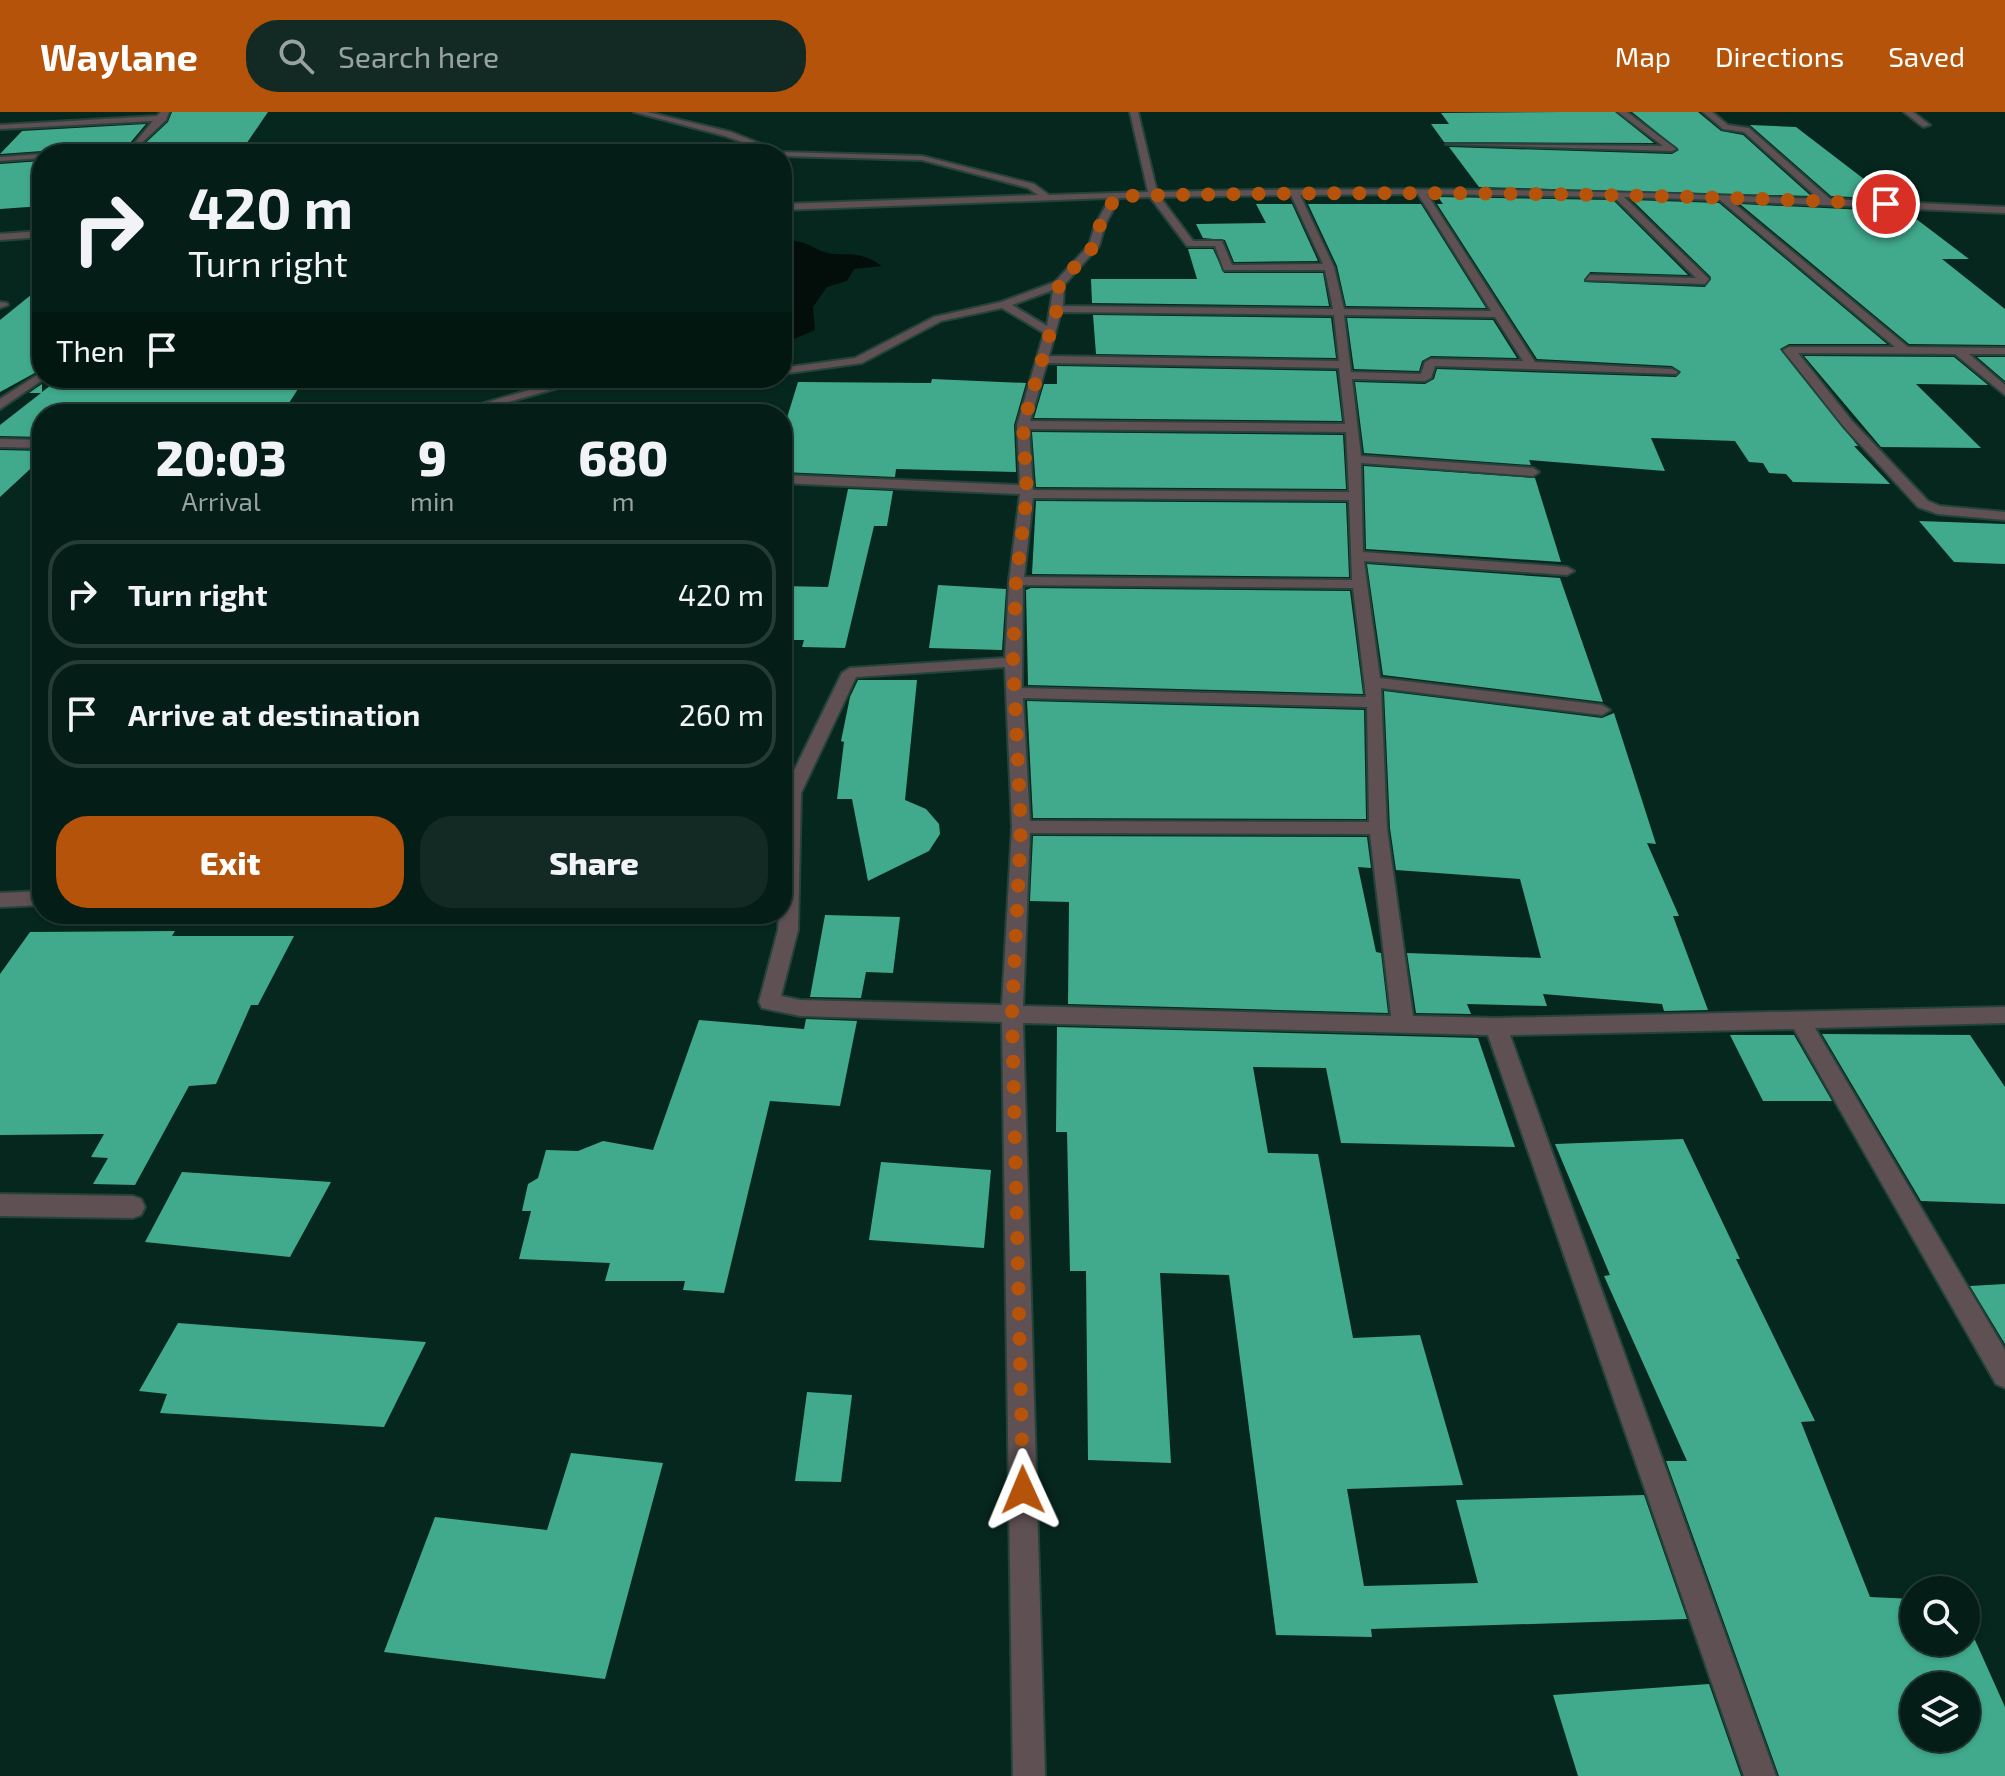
<!DOCTYPE html>
<html lang="en">
<head>
<meta charset="utf-8">
<style>
	body { margin:0; font-family:"Exo 2",sans-serif; background:#122a23; color:#f1f3f6; height:100vh; display:flex; flex-direction:column; font-size:30px; white-space:nowrap }
	* { box-sizing:border-box; margin:0 }
	p { font-size:26px; color:#97a2a1 }
	.icon { flex:none; width:44px; height:44px; fill:none; stroke:currentColor; stroke-width:2; stroke-linecap:round; stroke-linejoin:round }
	.map { position:relative; flex:1; overflow:hidden }
	.panel { position:absolute; left:32px; top:292px; width:760px; height:520px; display:flex; flex-direction:column; background:#041d16; border-radius:32px; box-shadow:0 2px 6px #0004,0 0 0 2px #253b35 }
	.panel>* { flex:none }
	.top-card { position:absolute; left:32px; top:32px; width:760px; height:244px; border-radius:32px; box-shadow:0 2px 6px #0004,0 0 0 2px #253b35; background:#041d16; color:#f1f3f6; overflow:hidden }
	.controls { position:absolute; left:1900px; top:1464px; display:grid; gap:16px }
	.controls a { display:grid; place-items:center; width:80px; height:80px; border-radius:50%; background:#041d16; box-shadow:0 2px 6px #0004,0 0 0 2px #253b35; font-size:40px }
	.pin { position:absolute; display:grid; place-items:center; width:68px; height:68px; color:#fff; margin:-34px; border:4px solid #fff; border-radius:50%; box-shadow:0 2px 8px #0007 }
	.me { position:absolute; width:88px; margin:-44px; rotate:359deg; stroke-linejoin:round; filter:drop-shadow(0 0 6px #0008) }
	.turn { display:flex; align-items:center; gap:28px; height:168px; padding:0 24px; font-size:36px }
	.turn .icon { width:104px; height:104px; stroke-width:2.5 }
	.turn b { display:block; font-size:56px; line-height:68px }
	.then { display:flex; align-items:center; height:76px; padding:0 24px; background:#0003; gap:16px; font-size:30px }
	.eta { display:flex; justify-content:space-evenly; align-items:center; height:136px; text-align:center }
	.eta b { font-size:48px; font-weight:800; line-height:56px }
	.action { display:flex; gap:16px; margin-top:auto; padding:16px 24px }
	.action a { flex:1; height:92px; border-radius:32px; background:#b45309; color:#fff; font-size:32px; font-weight:800; line-height:92px; text-align:center }
	.action a+a { background:#122a23; color:#f1f3f6 }
	ul { padding:0; list-style:none }
	li { display:flex; align-items:center; gap:24px; height:108px; margin:0 16px 12px; padding:0 8px; border:4px solid #253b35; border-radius:32px }
	li div { flex:1 }
	li b { display:block; font-size:30px }
	li em { font-style:normal }
	header { display:flex; align-items:center; gap:48px; box-sizing:border-box; height:112px; padding:0 40px; background:#b45309; color:#fff }
	header strong { font-size:38px }
	nav { display:flex; gap:44px; margin-inline-start:auto; font-size:28px }
	.search { width:560px; height:72px; background:#122a23; display:flex; align-items:center; gap:20px; box-sizing:border-box; padding:0 28px; border-radius:32px; color:#97a2a1; font-size:30px }
	.map>svg:first-child { display:block }
	.water { fill:#030e0a }
	.building { fill:#41aa8d; fill-rule:evenodd }
	.lines { fill:none; stroke-linecap:round; stroke-linejoin:round }
	.minor-casing { stroke:#25433a; stroke-width:4 }
	.minor { fill:#5e5053; fill-rule:evenodd }
	.route { stroke:#b45309; stroke-width:14; stroke-dasharray:0 25.2 }
</style>
</head>
<body>
<header>
<strong>Waylane</strong>
<div class="search"><svg class="icon" aria-label="search" viewBox="0 0 24 24"><circle cx="10" cy="10" r="6"/><path d="M15 15l6 6"/></svg>Search here</div>
<nav><a>Map</a><a>Directions</a><a>Saved</a></nav>
</header>
<div class="map">
<svg width="2005" height="1664" viewBox="0 0 2005 1664">
	<rect width="100%" height="100%" fill="#06271e"/>
	<!-- water -->
	<path class="water" d="M 782,130 C 801,127 804,131 819,138 C 841,148 853,134 882,154 L 854,157 L 847,169 L 827,175 L 813,195 L 815,218 L 782,232 Z"/>
	<!-- building -->
	<g class="building">
		<path d="M 172,0 L 268,0 L 240,41 L 116,42 L 136,40 L 168,10 Z"/>
		<path d="M 1565,0 L 1615,0 L 1654,31 L 1444,30 L 1431,12 L 1449,12 L 1441,1 Z"/>
		<path d="M 1632,0 L 1698,0 L 1721,19 L 1743,23 L 1811,84 L 1479,75 L 1449,35 L 1672,42 L 1679,38 Z"/>
		<path d="M 146,12 L 130,31 L 57,42 L 42,39 L 0,42 L 22,19 Z"/>
		<path d="M 1750,13 L 1796,15 L 1890,87 L 1831,84 Z"/>
		<path d="M 42,49 L 42,94 L 0,97 L 0,52 Z"/>
		<path d="M 1438,85 L 1613,88 L 1688,163 L 1590,160 L 1584,170 L 1705,175 L 1711,165 L 1632,88 L 1719,91 L 1887,232 L 1789,232 L 1780,237 L 1858,334 L 1854,334 L 1890,372 L 1793,370 L 1786,362 L 1769,361 L 1763,351 L 1749,350 L 1735,329 L 1651,326 L 1665,359 L 1529,348 L 1531,353 L 1364,341 L 1355,270 L 1425,272 L 1434,267 L 1437,257 L 1676,265 L 1681,260 L 1672,254 L 1537,247 L 1437,92 L 1443,92 Z"/>
		<path d="M 1256,92 L 1292,92 L 1318,149 L 1234,150 L 1225,128 L 1203,126 L 1196,112 L 1266,111 Z"/>
		<path d="M 1308,92 L 1421,92 L 1486,196 L 1346,194 L 1337,154 Z"/>
		<path d="M 1740,92 L 1907,100 L 1969,147 L 1942,147 L 2005,197 L 2005,233 L 1909,232 Z"/>
		<path d="M 1188,137 L 1213,137 L 1224,161 L 1323,161 L 1329,194 L 1092,191 L 1091,167 L 1197,167 Z"/>
		<path d="M 42,174 L 42,257 L 0,280 L 0,208 Z"/>
		<path d="M 1093,203 L 1331,206 L 1336,246 L 1096,242 Z"/>
		<path d="M 1347,206 L 1493,208 L 1517,246 L 1431,244 L 1422,249 L 1419,259 L 1354,257 Z"/>
		<path d="M 1804,244 L 1954,245 L 1988,273 L 1916,272 L 1981,336 L 1881,335 Z"/>
		<path d="M 1977,245 L 2005,245 L 2005,269 Z"/>
		<path d="M 1057,254 L 1336,259 L 1342,309 L 1034,306 L 1044,272 L 1057,272 Z"/>
		<path d="M 60,266 L 107,266 L 99,273 L 305,266 L 282,302 L 91,302 L 91,292 L 79,302 L 42,302 L 42,325 L 0,324 L 0,313 L 41,281 L 29,281 L 42,272 L 42,280 Z"/>
		<path d="M 932,267 L 1026,271 L 1014,313 L 1016,360 L 896,357 L 895,365 L 782,360 L 782,322 L 798,270 L 931,271 Z"/>
		<path d="M 1032,320 L 1343,323 L 1346,377 L 1036,375 Z"/>
		<path d="M 0,338 L 42,339 L 42,346 L 0,385 Z"/>
		<path d="M 1364,354 L 1535,366 L 1561,450 L 1366,437 Z"/>
		<path d="M 848,377 L 893,379 L 887,414 L 874,414 L 845,536 L 802,535 L 804,528 L 782,528 L 782,474 L 828,475 Z"/>
		<path d="M 1036,389 L 1346,391 L 1349,465 L 1032,462 Z"/>
		<path d="M 1919,409 L 2005,412 L 2005,452 L 1954,450 Z"/>
		<path d="M 1367,452 L 1560,466 L 1603,590 L 1383,563 Z"/>
		<path d="M 938,473 L 1006,477 L 1002,538 L 929,536 Z"/>
		<path d="M 1031,476 L 1350,479 L 1363,582 L 1028,573 L 1026,478 Z"/>
		<path d="M 858,568 L 917,568 L 905,688 L 926,697 L 939,712 L 940,722 L 929,739 L 868,769 L 852,687 L 837,687 L 844,630 L 841,629 L 850,585 Z"/>
		<path d="M 1384,579 L 1602,606 L 1614,601 L 1656,732 L 1647,731 L 1679,804 L 1673,804 L 1708,898 L 1664,899 L 1662,892 L 1543,882 L 1547,894 L 1467,892 L 1471,902 L 1416,901 L 1407,841 L 1541,846 L 1520,767 L 1396,758 L 1390,716 Z"/>
		<path d="M 1027,589 L 1364,598 L 1366,707 L 1033,706 Z"/>
		<path d="M 1033,724 L 1367,725 L 1371,756 L 1358,755 L 1376,840 L 1381,841 L 1388,901 L 1068,892 L 1069,790 L 1030,789 Z"/>
		<path d="M 825,803 L 900,805 L 893,861 L 866,860 L 861,886 L 810,885 Z"/>
		<path d="M 175,819 L 172,824 L 294,824 L 258,893 L 251,893 L 216,972 L 189,974 L 135,1073 L 93,1072 L 108,1046 L 91,1045 L 104,1022 L 0,1023 L 0,862 L 30,820 Z"/>
		<path d="M 806,907 L 857,909 L 840,994 L 770,989 L 724,1181 L 683,1178 L 685,1169 L 605,1169 L 610,1151 L 519,1147 L 531,1099 L 522,1099 L 528,1072 L 538,1066 L 546,1038 L 578,1039 L 603,1029 L 653,1038 L 699,908 L 804,917 Z"/>
		<path d="M 1057,915 L 1478,926 L 1515,1035 L 1341,1031 L 1326,956 L 1253,955 L 1268,1041 L 1318,1042 L 1353,1226 L 1420,1223 L 1463,1373 L 1347,1377 L 1364,1474 L 1478,1471 L 1456,1388 L 1644,1383 L 1687,1507 L 1371,1517 L 1372,1525 L 1276,1523 L 1229,1163 L 1160,1161 L 1171,1351 L 1088,1348 L 1086,1159 L 1070,1159 L 1067,1020 L 1056,1020 Z"/>
		<path d="M 1822,922 L 1970,923 L 2005,975 L 2005,1092 L 1921,1089 Z"/>
		<path d="M 1730,923 L 1794,923 L 1832,989 L 1763,989 Z"/>
		<path d="M 1683,1027 L 1740,1147 L 1736,1147 L 1815,1309 L 1801,1310 L 1870,1485 L 1914,1487 L 1914,1530 L 1966,1530 L 1966,1508 L 2005,1595 L 2005,1664 L 1779,1664 L 1666,1349 L 1687,1349 L 1604,1164 L 1610,1163 L 1555,1032 ZM 1914,1574 L 1966,1574 L 1966,1626 L 1914,1626 Z"/>
		<path d="M 881,1050 L 991,1058 L 984,1136 L 869,1128 Z"/>
		<path d="M 182,1060 L 331,1070 L 290,1145 L 145,1130 Z"/>
		<path d="M 2005,1172 L 2005,1232 L 1970,1174 Z"/>
		<path d="M 178,1211 L 426,1230 L 384,1315 L 160,1301 L 167,1282 L 139,1279 Z"/>
		<path d="M 807,1280 L 852,1283 L 841,1370 L 795,1369 Z"/>
		<path d="M 571,1341 L 663,1351 L 605,1567 L 384,1540 L 435,1405 L 547,1418 Z"/>
		<path d="M 1709,1572 L 1741,1664 L 1578,1664 L 1553,1583 Z"/>
	</g>
	<g class="lines">
		<!-- minor casing -->
		<g class="minor-casing">
			<g id="minor">
				<path d="M 161,0 L 169,0 L 166,8 L 134,38 L 60,42 L 132,34 L 153,9 L 0,17 L 0,13 L 157,4 Z"/>
				<path d="M 634,0 L 647,0 L 731,20 L 781,40 L 922,44 L 1034,72 L 1049,83 L 1148,80 L 1130,0 L 1138,0 L 1157,80 C 1378,74 1600,78 1819,87 L 1744,20 L 1723,17 L 1703,0 L 1712,0 L 1728,13 L 1749,16 L 1830,87 L 2005,95 L 2005,101 L 1731,89 L 1908,235 L 2005,236 L 2005,242 L 1969,242 L 2005,273 L 2005,283 L 1955,242 L 1798,241 L 1853,310 L 1928,389 L 1940,394 L 2005,400 L 2005,408 L 1938,402 L 1918,395 L 1845,316 L 1783,238 L 1789,235 L 1895,235 L 1720,88 L 1624,85 L 1709,167 L 1705,172 L 1586,168 L 1590,163 L 1696,166 L 1614,85 L 1427,82 L 1535,250 L 1672,257 L 1678,260 L 1676,262 L 1435,254 L 1431,266 L 1425,269 L 1352,267 L 1361,344 L 1533,356 L 1539,360 L 1533,364 L 1361,351 L 1363,440 L 1567,455 L 1574,459 L 1567,463 L 1364,449 L 1380,566 L 1602,593 L 1610,598 L 1602,603 L 1381,576 L 1387,716 L 1413,904 L 1496,906 L 2005,895 L 2005,911 L 1815,916 L 2005,1238 L 2005,1276 L 1996,1272 L 1794,917 L 1510,923 L 1776,1664 L 1744,1664 L 1488,923 L 1023,911 L 1045,1664 L 1013,1664 L 1002,910 L 800,904 L 762,896 L 759,890 L 778,818 L 779,802 L 782,802 L 783,681 L 842,561 L 850,556 L 1005,546 L 1009,469 L 1020,382 L 782,371 L 782,363 L 1020,373 L 1017,313 L 1044,221 L 1002,196 L 941,209 L 862,251 L 782,262 L 782,256 L 855,246 L 934,205 L 1001,190 L 1055,170 L 1089,133 L 1095,113 L 1110,86 L 782,98 L 782,92 L 1038,83 L 1028,76 L 922,48 L 782,44 L 725,24 ZM 1418,82 L 1491,199 L 1344,197 L 1334,155 L 1300,83 ZM 1291,83 L 1323,152 L 1232,153 L 1222,129 L 1193,129 L 1160,85 ZM 1150,85 L 1187,134 L 1215,134 L 1224,158 L 1325,158 L 1333,197 L 1063,194 L 1064,173 L 1099,134 L 1105,113 L 1119,86 ZM 1053,178 L 1047,214 L 1012,193 ZM 1061,200 L 1334,203 L 1339,249 L 1049,244 ZM 1344,203 L 1495,205 L 1523,249 L 1431,247 L 1425,250 L 1421,262 L 1351,260 ZM 1047,251 L 1339,256 L 1345,312 L 1030,309 ZM 1029,317 L 1346,320 L 1349,380 L 1033,378 ZM 1033,386 L 1349,388 L 1352,468 L 1024,465 ZM 1023,473 L 1353,476 L 1366,585 L 1022,576 ZM 1005,555 L 1012,715 L 1002,893 L 800,888 L 781,884 L 798,818 L 801,681 L 856,565 ZM 1023,586 L 1367,595 L 1369,710 L 1030,709 ZM 1030,721 L 1370,722 L 1391,904 L 1023,894 Z"/>
				<path d="M 1618,0 L 1627,0 L 1676,37 L 1672,39 L 1446,32 L 1663,34 Z"/>
				<path d="M 1904,0 L 1913,0 L 1930,13 L 1923,15 Z"/>
				<path d="M 42,42 L 42,46 L 0,49 L 0,45 Z"/>
				<path d="M 42,119 L 42,125 L 0,128 L 0,122 Z"/>
				<path d="M 0,190 L 7,191 L 8,193 L 0,196 Z"/>
				<path d="M 42,260 L 42,266 L 45,266 L 0,297 L 0,287 Z"/>
				<path d="M 570,266 L 737,266 L 731,269 L 579,270 L 466,302 L 447,302 Z"/>
				<path d="M 0,327 L 42,328 L 42,336 L 0,335 Z"/>
				<path d="M 42,779 L 42,793 L 0,795 L 0,781 Z"/>
				<path d="M 0,1082 L 133,1084 L 141,1087 L 145,1095 L 141,1103 L 133,1106 L 0,1104 Z"/>
			</g>
		</g>
		<!-- minor -->
		<use href="#minor" class="minor"/>
	</g>
	<g class="lines">
		<!-- route -->
		<path class="route" d="M 1023,1378 L 1012,901 L 1021,715 L 1013,550 L 1016,469 L 1027,382 L 1023,313 L 1057,197 L 1059,172 L 1094,134 L 1100,113 L 1116,84 C 1373,79 1629,80 1886,92"/>
	</g>
</svg>
<div class="controls">
<a><svg class="icon" aria-label="search" viewBox="0 0 24 24"><circle cx="10" cy="10" r="6"/><path d="M15 15l6 6"/></svg></a>
<a><svg class="icon" aria-label="layers" viewBox="0 0 24 24"><path d="M12 4l9 5-9 5-9-5zM3 14l9 5 9-5"/></svg></a>
</div>
<div class="pin" style="left:1886px;top:92px;background:#d93025"><svg class="icon" aria-label="arrive" viewBox="0 0 24 24"><path d="M6 21V4h12l-3 4 3 4H6"/></svg></div>
<svg class="me" style="left:1023px;top:1378px" viewBox="-20 -20 40 40"><path d="M0-17L14 15 0 8-14 15z" fill="#b45309" stroke="#fff" stroke-width="4"/></svg>
<div class="top-card">
<div class="turn"><svg class="icon" aria-label="right" viewBox="0 0 24 24"><path d="M7 20v-9h11M14 6l5 5-5 5"/></svg><div><b>420 m</b>Turn right</div></div>
<div class="then">Then<svg class="icon" aria-label="arrive" viewBox="0 0 24 24"><path d="M6 21V4h12l-3 4 3 4H6"/></svg></div>
</div>
<section class="panel">
<div class="eta">
<div><b>20:03</b><p>Arrival</p></div>
<div><b>9</b><p>min</p></div>
<div><b>680</b><p>m</p></div>
</div>
<ul>
<li><svg class="icon" aria-label="right" viewBox="0 0 24 24"><path d="M7 20v-9h11M14 6l5 5-5 5"/></svg><div><b>Turn right</b></div><em>420 m</em></li>
<li><svg class="icon" aria-label="arrive" viewBox="0 0 24 24"><path d="M6 21V4h12l-3 4 3 4H6"/></svg><div><b>Arrive at destination</b></div><em>260 m</em></li>
</ul>
<div class="action"><a>Exit</a><a>Share</a></div>
</section>
</div>
</body>
</html>
